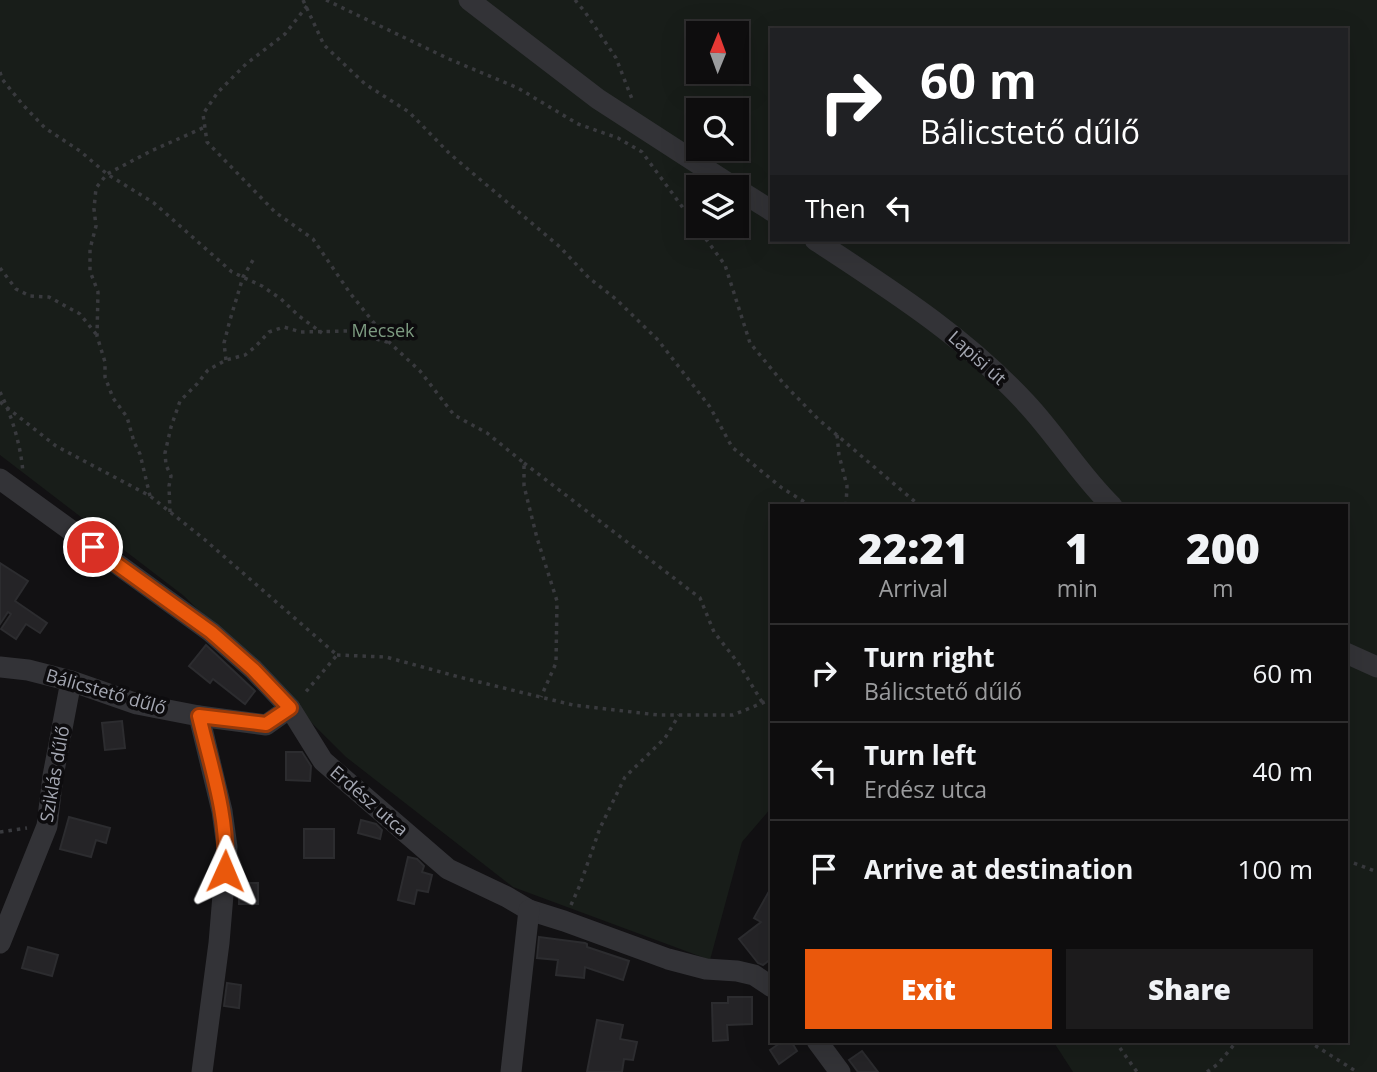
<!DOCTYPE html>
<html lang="en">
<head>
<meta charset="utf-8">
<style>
	body { margin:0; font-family:"Open Sans",sans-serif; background:#1c1b1c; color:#f1f3f6; height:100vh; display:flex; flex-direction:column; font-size:26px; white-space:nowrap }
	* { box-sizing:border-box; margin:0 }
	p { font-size:23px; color:#9b9c9e }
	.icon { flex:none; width:38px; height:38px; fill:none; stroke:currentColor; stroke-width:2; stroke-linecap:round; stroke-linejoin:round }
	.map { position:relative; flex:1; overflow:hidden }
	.side { position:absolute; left:770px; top:504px; width:578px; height:539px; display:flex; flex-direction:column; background:#0e0d0e; border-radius:0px; box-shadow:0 7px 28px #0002,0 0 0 2px #2e2d2e }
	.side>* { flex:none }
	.top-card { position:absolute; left:770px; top:28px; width:578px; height:214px; border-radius:0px; box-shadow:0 7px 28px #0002,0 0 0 2px #2e2d2e; background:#202124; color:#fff; overflow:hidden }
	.needle { width:46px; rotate:1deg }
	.tools { position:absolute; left:686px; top:21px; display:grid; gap:14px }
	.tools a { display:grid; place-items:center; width:63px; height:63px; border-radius:0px; background:#0e0d0e; box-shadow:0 7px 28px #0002,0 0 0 2px #2e2d2e; font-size:35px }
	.pin { position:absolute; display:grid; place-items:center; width:60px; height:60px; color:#fff; margin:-30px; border:4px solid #fff; border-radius:50%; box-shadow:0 2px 7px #0007 }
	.me { position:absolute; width:77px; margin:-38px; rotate:1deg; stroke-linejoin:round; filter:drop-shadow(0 0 5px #0008) }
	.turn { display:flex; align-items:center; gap:24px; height:147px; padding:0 35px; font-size:32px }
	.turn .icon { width:91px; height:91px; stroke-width:2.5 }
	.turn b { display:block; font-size:49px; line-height:60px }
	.then { display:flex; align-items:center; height:66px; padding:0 35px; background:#0003; gap:14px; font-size:26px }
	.eta { display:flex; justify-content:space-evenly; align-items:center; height:119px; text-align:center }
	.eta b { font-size:42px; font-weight:800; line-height:49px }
	.cta { display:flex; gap:14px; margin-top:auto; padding:14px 35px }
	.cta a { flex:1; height:80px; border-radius:0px; background:#ea580c; color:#fff; font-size:28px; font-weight:800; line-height:80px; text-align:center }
	.cta a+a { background:#1c1b1c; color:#f1f3f6 }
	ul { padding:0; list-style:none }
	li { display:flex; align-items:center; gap:21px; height:98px; padding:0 35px; border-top:2px solid #2e2d2e }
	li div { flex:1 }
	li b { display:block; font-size:26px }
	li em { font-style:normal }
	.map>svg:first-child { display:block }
	.green { fill:#181d19; fill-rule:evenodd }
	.building { fill:#252427; stroke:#2c2c2f; stroke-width:2 }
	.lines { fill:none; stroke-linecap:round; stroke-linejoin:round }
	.path { stroke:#393a3e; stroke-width:3.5; stroke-dasharray:3.5 5; stroke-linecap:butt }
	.minor { stroke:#333337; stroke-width:21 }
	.route-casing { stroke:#983908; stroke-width:18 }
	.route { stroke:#ea580c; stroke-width:12 }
	.labels { text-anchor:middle; stroke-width:7; stroke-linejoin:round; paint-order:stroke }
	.park-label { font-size:18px; fill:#7d9b81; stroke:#0d0c0e }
	.street-label { font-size:18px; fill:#a4a7b2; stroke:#0d0c0e }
</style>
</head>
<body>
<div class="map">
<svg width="1377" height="1072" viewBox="0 0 1377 1072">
	<rect width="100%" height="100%" fill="#121113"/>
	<!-- green -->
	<path class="green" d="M 0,0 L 1377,0 L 1377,1072 L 1073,1072 L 1053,1041 L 1346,1041 L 1346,506 L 772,506 L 772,807 L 742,842 L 710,960 L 513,887 L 346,757 L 184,596 L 0,455 ZM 772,30 L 1346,30 L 1346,240 L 772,240 ZM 698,33 L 737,33 L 737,72 L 698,72 ZM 698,110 L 737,110 L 737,149 L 698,149 ZM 698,187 L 737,187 L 737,226 L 698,226 Z"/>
	<!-- building -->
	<g class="building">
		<path d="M 0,563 L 28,581 L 15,601 L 47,623 L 40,633 L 26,624 L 16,639 L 1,629 L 11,614 L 8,612 L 0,624 Z"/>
		<path d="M 206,645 L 255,691 L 245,704 L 213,679 L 210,683 L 189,666 Z"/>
		<path d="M 122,721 L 125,748 L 105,750 L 102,723 Z"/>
		<path d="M 286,752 L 302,752 L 311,766 L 310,781 L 286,780 Z"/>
		<path d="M 69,817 L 110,828 L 106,843 L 96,840 L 91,857 L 60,849 Z"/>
		<path d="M 361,820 L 376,824 L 382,830 L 380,839 L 358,833 Z"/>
		<rect x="304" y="829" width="30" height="29"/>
		<path d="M 408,857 L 417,859 L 424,866 L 422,872 L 432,875 L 428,892 L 417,890 L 414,904 L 398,900 Z"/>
		<rect x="239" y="883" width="19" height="21"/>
		<path d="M 772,886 L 772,958 L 763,965 L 758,963 L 739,939 L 761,922 L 754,918 Z"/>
		<path d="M 539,937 L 585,943 L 587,944 L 587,947 L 629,961 L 623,980 L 585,967 L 584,978 L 556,975 L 558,960 L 537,958 Z"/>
		<path d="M 28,947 L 58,955 L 52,976 L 22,968 Z"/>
		<path d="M 227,983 L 241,985 L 239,1008 L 224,1006 Z"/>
		<path d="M 728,997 L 752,997 L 752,1024 L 727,1025 L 728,1040 L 713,1041 L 712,1003 L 728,1003 Z"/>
		<path d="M 597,1020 L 623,1025 L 620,1039 L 637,1042 L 633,1060 L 624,1059 L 622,1072 L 587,1072 Z"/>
		<path d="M 783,1041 L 791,1041 L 797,1051 L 779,1064 L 770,1050 Z"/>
		<path d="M 862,1051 L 878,1072 L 858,1072 L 849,1060 Z"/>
	</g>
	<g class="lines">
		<!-- path -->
		<g class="path">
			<path d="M 303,0 L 324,45 L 365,84 L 409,112 L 450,154 L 560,247 L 589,278 L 617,300 L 658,340 L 710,407 L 732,447 L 782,488 L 811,506"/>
			<path d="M 326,0 L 449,59 L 518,88 L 578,124 L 618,138 L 642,152 L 725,265 L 750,343 L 784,384 L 818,419 L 920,506"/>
			<path d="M 575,0 L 585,12 L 616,58 L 632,99"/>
			<path d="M 307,6 L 285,34 L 246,64 L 218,92 L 203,114 L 207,142 L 275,212 L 313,239 L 350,293 L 390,343 L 420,371 L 454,415 L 487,433 L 524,463 L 524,486 L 537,538 L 557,601 L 556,663 L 541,697"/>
			<path d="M 0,72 L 2,79 L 23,105 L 45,128 L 80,151 L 107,174 L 154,203 L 232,272 L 262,286 L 281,299 L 299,316 L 322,333"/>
			<path d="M 0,268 L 16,289 L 30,296 L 49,297 L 80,314 L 96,334"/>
			<path d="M 226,360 L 224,343 L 230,320 L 243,277 L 253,260"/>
			<path d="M 0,392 C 12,416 21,446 23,473"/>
			<path d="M 0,402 L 56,446 L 150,496 L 204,539 L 337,655 L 304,694"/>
			<path d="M 837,435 L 839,455 L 847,486 L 846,506"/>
			<path d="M 524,463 L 700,598 L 714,632 L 739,664 L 762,702"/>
			<path d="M 150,496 L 140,454 L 134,442 L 127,417 L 113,398 L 105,377 L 105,362 L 97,336 L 98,292 L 90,271 L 90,249 L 96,226 L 94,209 L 96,188 L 107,174 L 151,151 L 205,127"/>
			<path d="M 170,512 L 169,486 L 171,476 L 166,465 L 165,453 L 171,427 L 180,401 L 197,384 L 208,370 L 226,360 L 245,355 L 255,347 L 269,332 L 284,327 L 301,332 L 348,331 L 390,343"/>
			<path d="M 337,655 L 386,657 L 459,677 L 573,705 L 658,715 L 733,715 L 772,699"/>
			<path d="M 0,832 L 27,828"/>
			<path d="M 1346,860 L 1377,872"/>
			<path d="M 571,905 L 580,885 L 600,828 L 625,777 L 665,738 L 679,715"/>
			<path d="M 1115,1041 L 1137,1072"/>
			<path d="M 1308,1041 L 1357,1072"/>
			<path d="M 1207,1072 L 1218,1064 L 1237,1041"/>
		</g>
		<!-- minor -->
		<g class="minor">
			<path d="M 469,0 L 598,99 L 734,187"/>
			<path d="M 737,189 L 772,211"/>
			<path d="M 815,240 C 891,290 964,336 1026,403 C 1057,436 1080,475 1112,506"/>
			<path d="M 0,479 L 211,632 L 253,669 L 290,708 L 323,761 L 448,869 L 507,897 L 529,910 L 564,921 L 668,959 L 706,969 L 737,971 L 754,975 L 772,987"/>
			<path d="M 1346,653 L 1377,667"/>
			<path d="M 0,667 L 28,670 L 71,681 L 137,704 L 199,716 L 266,725 L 290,708"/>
			<path d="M 199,716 L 222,811 L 227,847 L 219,943 L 202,1072"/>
			<path d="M 0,943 L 47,826 L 53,776 L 71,681"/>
			<path d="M 817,1041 L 840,1072"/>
			<path d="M 511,1072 L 529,910"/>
		</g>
	</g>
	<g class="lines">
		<!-- route casing -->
		<g class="route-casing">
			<path id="route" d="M 93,547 L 211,632 L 253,669 L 290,708 L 266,724 L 199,716 C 211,767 229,818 225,871"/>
		</g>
		<!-- route -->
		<use href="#route" class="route"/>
	</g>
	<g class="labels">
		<!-- park labels -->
		<g class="park-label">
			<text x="383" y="337">Mecsek</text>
		</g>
		<!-- street labels -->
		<g class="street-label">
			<text transform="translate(977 358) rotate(42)" y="6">Lapisi út</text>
			<text transform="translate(106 692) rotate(16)" y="6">Bálicstető dűlő</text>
			<text transform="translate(55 774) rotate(-80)" y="6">Sziklás dűlő</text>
			<text transform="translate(369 801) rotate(41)" y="6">Erdész utca</text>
		</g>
	</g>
</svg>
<div class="tools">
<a><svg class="needle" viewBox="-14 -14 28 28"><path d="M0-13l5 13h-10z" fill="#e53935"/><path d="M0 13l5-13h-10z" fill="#9b9c9e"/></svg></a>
<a><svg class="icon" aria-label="search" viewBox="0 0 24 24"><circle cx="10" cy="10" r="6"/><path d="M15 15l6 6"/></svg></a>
<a><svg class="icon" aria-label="layers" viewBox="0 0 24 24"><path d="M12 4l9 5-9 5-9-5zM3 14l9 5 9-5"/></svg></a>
</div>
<div class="pin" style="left:93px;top:547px;background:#d93025"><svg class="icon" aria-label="arrive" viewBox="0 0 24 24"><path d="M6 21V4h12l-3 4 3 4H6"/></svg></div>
<svg class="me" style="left:225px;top:871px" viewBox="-20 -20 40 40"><path d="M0-17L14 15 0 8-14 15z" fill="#ea580c" stroke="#fff" stroke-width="4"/></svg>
<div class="top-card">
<div class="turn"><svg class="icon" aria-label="right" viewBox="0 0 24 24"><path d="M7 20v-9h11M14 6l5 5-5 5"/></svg><div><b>60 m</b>Bálicstető dűlő</div></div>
<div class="then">Then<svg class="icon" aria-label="left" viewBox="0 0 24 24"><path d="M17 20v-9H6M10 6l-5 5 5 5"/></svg></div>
</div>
<section class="side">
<div class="eta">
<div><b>22:21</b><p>Arrival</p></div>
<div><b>1</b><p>min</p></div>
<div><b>200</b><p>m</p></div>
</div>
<ul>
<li><svg class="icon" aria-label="right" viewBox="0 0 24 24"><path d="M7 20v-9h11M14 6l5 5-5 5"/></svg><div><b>Turn right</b><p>Bálicstető dűlő</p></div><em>60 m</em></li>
<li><svg class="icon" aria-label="left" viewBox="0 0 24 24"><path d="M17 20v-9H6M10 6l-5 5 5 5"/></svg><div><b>Turn left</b><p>Erdész utca</p></div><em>40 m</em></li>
<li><svg class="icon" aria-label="arrive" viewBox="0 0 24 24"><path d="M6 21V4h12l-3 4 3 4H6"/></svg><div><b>Arrive at destination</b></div><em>100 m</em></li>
</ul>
<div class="cta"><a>Exit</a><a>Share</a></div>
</section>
</div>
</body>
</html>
